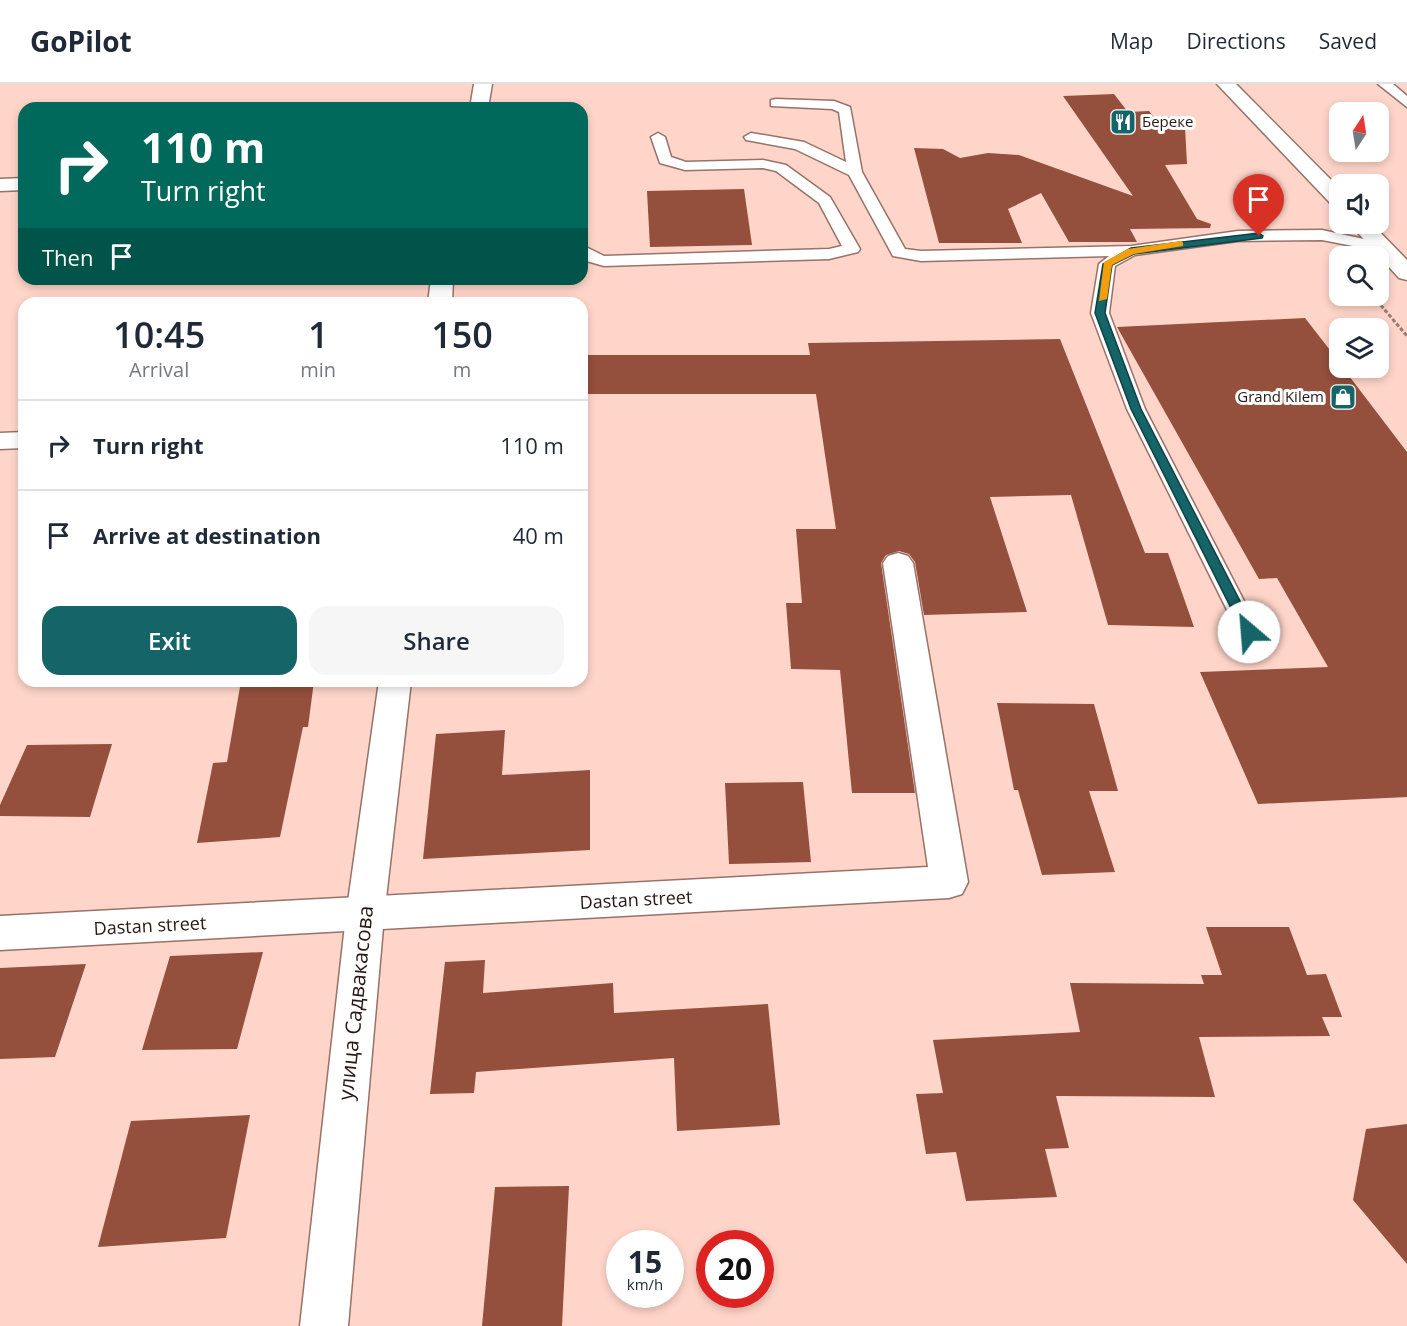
<!DOCTYPE html>
<html lang="en">
<head>
<meta charset="utf-8">
<style>
	body { margin:0; font-family:"Open Sans",sans-serif; background:#f6f6f7; color:#1f2937; height:100vh; display:flex; flex-direction:column; font-size:22px; white-space:nowrap }
	* { box-sizing:border-box; margin:0 }
	p { font-size:20px; color:#747a83 }
	.icon { flex:none; width:33px; height:33px; fill:none; stroke:currentColor; stroke-width:2; stroke-linecap:round; stroke-linejoin:round }
	.map { position:relative; flex:1; overflow:hidden }
	.sheet { position:absolute; left:18px; top:213px; width:570px; height:390px; display:flex; flex-direction:column; background:#fff; border-radius:18px; box-shadow:0 3px 9px #0003 }
	.sheet>* { flex:none }
	.guide { position:absolute; left:18px; top:18px; width:570px; height:183px; border-radius:18px; box-shadow:0 3px 9px #0003; background:#00695c; color:#fff; overflow:hidden }
	.needle { width:39px; rotate:12deg }
	.tools { position:absolute; left:1329px; top:18px; display:grid; gap:12px }
	.tools a { display:grid; place-items:center; width:60px; height:60px; border-radius:12px; background:#fff; box-shadow:0 3px 9px #0003; font-size:30px }
	.speed { position:absolute; left:606px; top:1146px; display:flex; gap:12px; font-size:30px; font-weight:700; text-align:center }
	.speed>* { display:grid; place-content:center; width:78px; height:78px; border-radius:50%; background:#fff; box-shadow:0 3px 9px #0003; line-height:1 }
	.speed small { font-size:15px; font-weight:400 }
	.speed .limit { border:9px solid #d22; background:#fff; color:#111 }
	.pin { position:absolute; display:grid; place-items:center; width:51px; height:51px; color:#fff; margin:-62px -26px; border-radius:50% 50% 50% 0; rotate:-45deg; box-shadow:0 0 6px #0007 }
	.pin .icon { rotate:45deg }
	.me { position:absolute; width:66px; margin:-33px; rotate:333deg; stroke-linejoin:round; filter:drop-shadow(0 0 4px #0008) }
	.turn { display:flex; align-items:center; gap:21px; height:126px; padding:0 24px; font-size:27px }
	.turn .icon { width:78px; height:78px; stroke-width:2.5 }
	.turn b { display:block; font-size:42px; line-height:51px }
	.then { display:flex; align-items:center; height:57px; padding:0 24px; background:#0003; gap:12px; font-size:22px }
	.eta { display:flex; justify-content:space-evenly; align-items:center; height:102px; text-align:center }
	.eta b { font-size:36px; font-weight:600; line-height:42px }
	.primary-button { display:flex; gap:12px; margin-top:auto; padding:12px 24px }
	.primary-button a { flex:1; height:69px; border-radius:18px; background:#156468; color:#fff; font-size:24px; font-weight:600; line-height:69px; text-align:center }
	.primary-button a+a { background:#f6f6f7; color:#1f2937 }
	ul { padding:0; list-style:none }
	li { display:flex; align-items:center; gap:18px; height:90px; padding:0 24px; border-top:2px solid #e0e1e3 }
	li div { flex:1 }
	li b { display:block; font-size:22px }
	li em { font-style:normal }
	header { display:flex; align-items:center; gap:36px; box-sizing:border-box; height:84px; padding:0 30px; background:#fff; border-bottom:2px solid #e0e1e3 }
	header strong { font-size:28px }
	nav { display:flex; gap:33px; margin-inline-start:auto; font-size:21px }
	.map>svg:first-child { display:block }
	.building { fill:#944f3d }
	.lines { fill:none; stroke-linecap:round; stroke-linejoin:round }
	.lane-casing { stroke:#977268; stroke-width:3 }
	.street-casing { stroke:#977268; stroke-width:3 }
	.secondary-casing { stroke:#977268; stroke-width:3 }
	.path-far1 { stroke:#997c74; stroke-width:2; stroke-dasharray:3 1.5; stroke-linecap:butt }
	.path { stroke:#997c74; stroke-width:3; stroke-dasharray:4 2; stroke-linecap:butt }
	.lane { fill:#fff; fill-rule:evenodd }
	.street { fill:#fff; fill-rule:evenodd }
	.secondary { fill:#fff; fill-rule:evenodd }
	.route { fill:#156468; stroke:#0e4144; stroke-width:1.5 }
	.slow { fill:#f59e0b }
	.labels { text-anchor:middle; stroke-width:6; stroke-linejoin:round; paint-order:stroke }
	.far-poi-label { font-size:15px; fill:#281915; stroke:#fff; text-anchor:start }
	.street-label { font-size:18px; fill:#281915; stroke:#fff }
	.near-street-label { font-size:21px; fill:#281915; stroke:#fff }
</style>
</head>
<body>
<header>
<strong>GoPilot</strong>
<nav><a>Map</a><a>Directions</a><a>Saved</a></nav>
</header>
<div class="map">
<svg width="1407" height="1242" viewBox="0 0 1407 1242">
	<rect width="100%" height="100%" fill="#ffd5c9"/>
	<!-- building -->
	<g class="building">
		<path d="M 1114,10 L 1128,28 L 1149,27 L 1154,33 L 1174,33 L 1185,43 L 1187,80 L 1165,81 L 1197,135 L 1211,140 L 1210,144 L 1130,145 L 1137,158 L 1069,158 L 1041,109 L 1008,125 L 1022,159 L 939,159 L 914,64 L 943,65 L 960,74 L 988,69 L 1019,71 L 1133,112 L 1063,12 Z"/>
		<path d="M 744,105 L 752,161 L 650,163 L 647,107 Z"/>
		<path d="M 1305,234 L 1340,279 L 1340,284 L 1343,284 L 1407,368 L 1407,713 L 1258,720 L 1200,588 L 1328,583 L 1277,494 L 1259,495 L 1117,243 Z"/>
		<path d="M 1060,255 L 1145,469 L 1168,469 L 1194,543 L 1108,541 L 1071,411 L 990,413 L 1027,528 L 924,531 L 915,478 L 909,470 L 899,467 L 886,471 L 881,479 L 915,709 L 852,709 L 840,586 L 791,585 L 786,519 L 802,519 L 796,445 L 836,445 L 816,310 L 582,310 L 582,271 L 810,271 L 808,259 Z"/>
		<path d="M 241,597 L 314,597 L 308,643 L 303,643 L 280,753 L 197,759 L 213,679 L 227,678 Z"/>
		<path d="M 997,619 L 1094,620 L 1118,707 L 1089,707 L 1115,788 L 1042,791 L 1018,706 L 1014,706 Z"/>
		<path d="M 505,646 L 502,691 L 590,686 L 590,766 L 423,775 L 436,650 Z"/>
		<path d="M 112,660 L 90,733 L 0,732 L 0,721 L 27,661 Z"/>
		<path d="M 803,698 L 811,778 L 729,780 L 725,699 Z"/>
		<path d="M 1206,843 L 1289,843 L 1307,891 L 1326,890 L 1342,933 L 1322,933 L 1330,952 L 1199,953 L 1215,1013 L 1056,1012 L 1069,1064 L 1045,1065 L 1057,1113 L 966,1117 L 956,1068 L 926,1070 L 916,1010 L 943,1009 L 933,956 L 1080,948 L 1070,899 L 1204,900 L 1201,891 L 1222,891 Z"/>
		<path d="M 263,868 L 237,965 L 142,966 L 170,872 Z"/>
		<path d="M 485,876 L 483,909 L 613,899 L 614,929 L 768,920 L 780,1041 L 677,1047 L 674,974 L 476,988 L 474,1009 L 430,1010 L 445,878 Z"/>
		<path d="M 86,880 L 55,973 L 0,975 L 0,884 Z"/>
		<path d="M 250,1031 L 226,1154 L 98,1163 L 131,1037 Z"/>
		<path d="M 1407,1040 L 1407,1180 L 1353,1116 L 1366,1045 Z"/>
		<path d="M 569,1102 L 562,1242 L 482,1242 L 495,1103 Z"/>
	</g>
	<g class="lines">
		<!-- lane casing -->
		<g class="lane-casing">
			<g id="lane">
				<path d="M 1378,0 L 1393,0 L 1407,12 L 1407,23 Z"/>
				<path d="M 776,15 L 834,17 L 850,23 L 862,88 L 905,165 L 921,167 L 1131,162 L 1238,147 L 1322,146 L 1364,155 L 1407,179 L 1407,188 L 1397,187 L 1378,177 L 1378,172 L 1371,172 L 1353,162 L 1322,156 L 1238,157 L 1135,171 L 1115,182 L 1109,229 L 1145,325 L 1260,548 L 1257,554 L 1249,556 L 1241,554 L 1127,325 L 1091,229 L 1099,180 L 1109,172 L 921,177 L 893,172 L 849,91 L 795,65 L 746,56 L 744,53 L 751,49 L 804,58 L 846,78 L 839,28 L 832,25 L 771,22 L 771,16 Z"/>
				<path d="M 658,49 L 665,53 L 671,73 L 686,78 L 763,76 L 786,81 L 830,113 L 860,165 L 858,168 L 829,175 L 604,182 L 583,176 L 582,161 L 604,172 L 829,165 L 842,162 L 819,119 L 776,87 L 763,84 L 685,86 L 660,79 L 651,53 Z"/>
			</g>
		</g>
		<!-- street casing -->
		<g class="street-casing">
			<g id="street">
				<path d="M 24,94 L 24,106 L 0,107 L 0,95 Z"/>
				<path d="M 24,348 L 24,364 L 0,365 L 0,349 Z"/>
				<path d="M 898,469 L 908,472 L 913,479 L 968,798 L 962,810 L 949,814 L 0,866 L 0,832 L 928,783 L 883,479 L 888,472 Z"/>
			</g>
		</g>
		<!-- secondary casing -->
		<g class="secondary-casing">
			<g id="secondary">
				<path d="M 474,0 L 492,0 L 488,24 L 470,24 Z"/>
				<path d="M 1217,0 L 1236,0 L 1340,105 L 1340,124 L 1333,122 Z"/>
				<path d="M 1350,140 L 1372,140 L 1407,176 L 1407,196 L 1399,194 Z"/>
				<path d="M 431,195 L 453,195 L 452,219 L 428,219 Z"/>
				<path d="M 379,597 L 411,597 L 384,832 L 348,1242 L 300,1242 L 346,832 Z"/>
			</g>
		</g>
		<!-- path-far1 -->
		<path class="path-far1" d="M 1268,94 L 1278,104"/>
		<!-- path -->
		<path class="path" d="M 1373,212 L 1407,252"/>
		<!-- lane -->
		<use href="#lane" class="lane"/>
		<!-- street -->
		<use href="#street" class="street"/>
		<!-- secondary -->
		<use href="#secondary" class="secondary"/>
	</g>
	<!-- route -->
	<path class="route" d="M 1259,149 L 1263,152 L 1262,154 L 1134,170 L 1112,181 L 1105,229 L 1141,325 L 1256,548 L 1249,553 L 1243,548 L 1131,325 L 1095,229 L 1103,180 L 1131,164 Z"/>
	<!-- slow -->
	<path class="slow" d="M 1180,157 L 1183,158 L 1183,162 L 1134,170 L 1112,181 L 1107,215 L 1099,217 L 1104,178 L 1128,165 Z"/>
	<!-- icons -->
	<defs>
		<g id="restaurant-square" transform="scale(1.35)"><rect x="-9" y="-9" width="18" height="18" rx="4" fill="#156468" stroke="#fff"/><path d="M-5-6h1v4h1v-4h1v4h1v-4h1v5L-1.5 .5V6h-2V.5L-5-1ZM5-6V6H3V1.5H1.5Q1.5-4 5-6Z" fill="#fff"/></g>
		<g id="shop-square" transform="scale(1.35)"><rect x="-9" y="-9" width="18" height="18" rx="4" fill="#156468" stroke="#fff"/><path d="M-5-2.5h2.3a2.7 3.5 0 0 1 5.4 0H5L5.5 6h-11ZM-1.5-2.5h3a1.5 2.3 0 0 0-3 0Z" fill="#fff"/></g>
	</defs>
	<g fill-rule="evenodd">
		<use href="#restaurant-square" x="1123" y="38"/>
		<use href="#shop-square" x="1343" y="313"/>
	</g>
	<g class="labels">
		<!-- far-poi labels -->
		<g class="far-poi-label">
			<text x="1142" y="43">Береке</text>
			<text x="1324" y="318" text-anchor="end">Grand Kilem</text>
		</g>
		<!-- street labels -->
		<g class="street-label">
			<text transform="translate(636 816) rotate(-3)" y="6">Dastan street</text>
			<text transform="translate(150 842) rotate(-3)" y="6">Dastan street</text>
		</g>
		<!-- near-street labels -->
		<g class="near-street-label">
			<text transform="translate(356 919) rotate(-84)" y="7">улица Садвакасова</text>
		</g>
	</g>
</svg>
<div class="tools">
<a><svg class="needle" viewBox="-14 -14 28 28"><path d="M0-13l5 13h-10z" fill="#e53935"/><path d="M0 13l5-13h-10z" fill="#747a83"/></svg></a>
<a><svg class="icon" aria-label="sound" viewBox="0 0 24 24"><path d="M4 9h4l5-4v14l-5-4H4zM17 9q2 3 0 6"/></svg></a>
<a><svg class="icon" aria-label="search" viewBox="0 0 24 24"><circle cx="10" cy="10" r="6"/><path d="M15 15l6 6"/></svg></a>
<a><svg class="icon" aria-label="layers" viewBox="0 0 24 24"><path d="M12 4l9 5-9 5-9-5zM3 14l9 5 9-5"/></svg></a>
</div>
<div class="speed"><div>15<small>km/h</small></div><div class="limit">20</div></div>
<div class="pin" style="left:1259px;top:152px;background:#d93025"><svg class="icon" aria-label="arrive" viewBox="0 0 24 24"><path d="M6 21V4h12l-3 4 3 4H6"/></svg></div>
<svg class="me" style="left:1249px;top:548px" viewBox="-20 -20 40 40"><circle r="19" fill="#fff"/><path d="M0-13L10 11 0 6-10 11z" fill="#156468"/></svg>
<div class="guide">
<div class="turn"><svg class="icon" aria-label="right" viewBox="0 0 24 24"><path d="M7 20v-9h11M14 6l5 5-5 5"/></svg><div><b>110 m</b>Turn right</div></div>
<div class="then">Then<svg class="icon" aria-label="arrive" viewBox="0 0 24 24"><path d="M6 21V4h12l-3 4 3 4H6"/></svg></div>
</div>
<section class="sheet">
<div class="eta">
<div><b>10:45</b><p>Arrival</p></div>
<div><b>1</b><p>min</p></div>
<div><b>150</b><p>m</p></div>
</div>
<ul>
<li><svg class="icon" aria-label="right" viewBox="0 0 24 24"><path d="M7 20v-9h11M14 6l5 5-5 5"/></svg><div><b>Turn right</b></div><em>110 m</em></li>
<li><svg class="icon" aria-label="arrive" viewBox="0 0 24 24"><path d="M6 21V4h12l-3 4 3 4H6"/></svg><div><b>Arrive at destination</b></div><em>40 m</em></li>
</ul>
<div class="primary-button"><a>Exit</a><a>Share</a></div>
</section>
</div>
</body>
</html>
